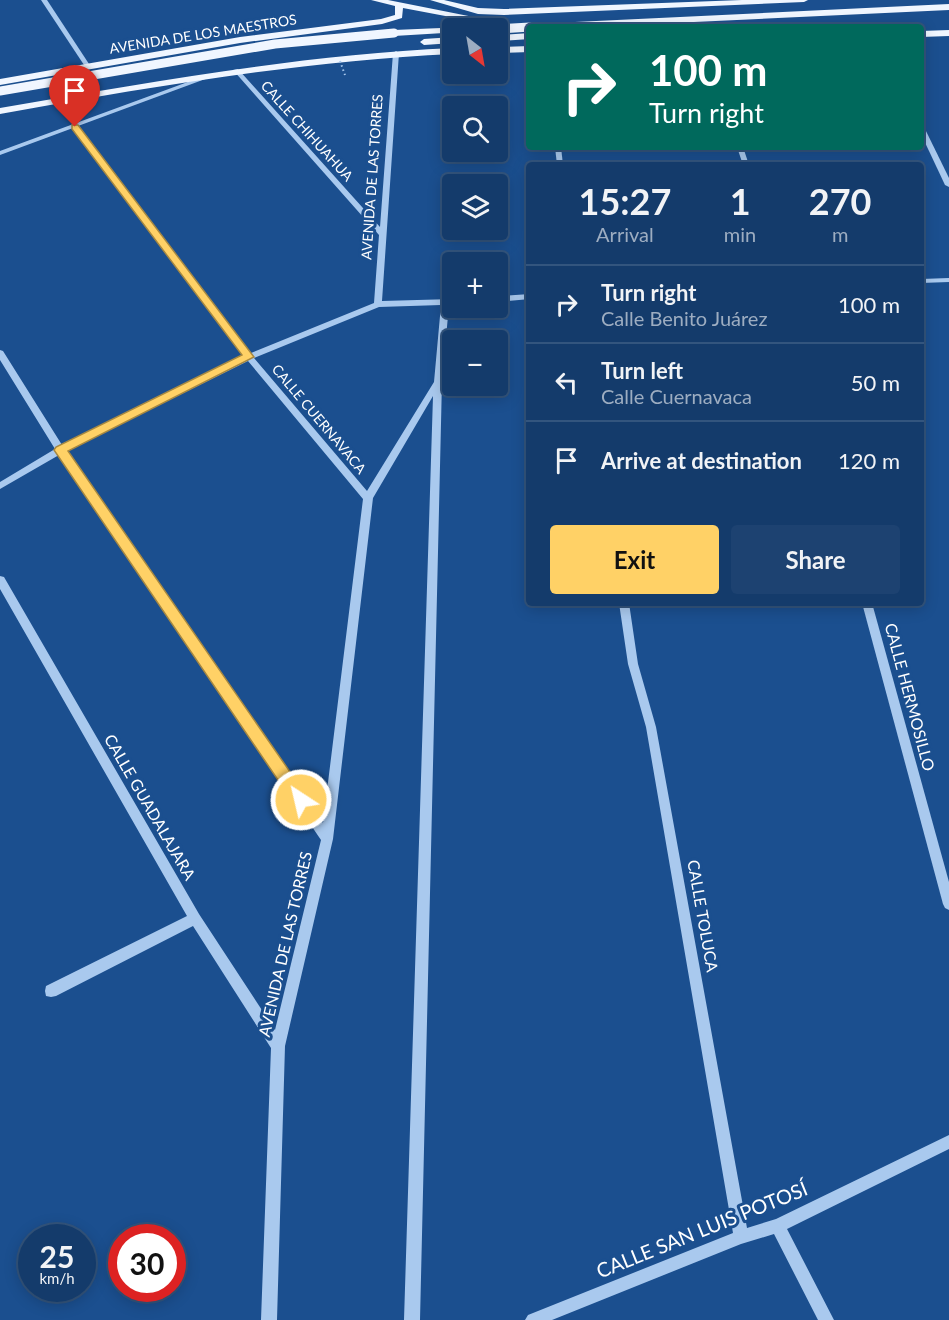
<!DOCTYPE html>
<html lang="en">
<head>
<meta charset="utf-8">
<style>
	body { margin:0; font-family:Lato,sans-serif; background:#1d4271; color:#f1f3f6; height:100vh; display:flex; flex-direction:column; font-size:22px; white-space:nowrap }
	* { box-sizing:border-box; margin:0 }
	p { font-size:20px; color:#9dadc1 }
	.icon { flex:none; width:33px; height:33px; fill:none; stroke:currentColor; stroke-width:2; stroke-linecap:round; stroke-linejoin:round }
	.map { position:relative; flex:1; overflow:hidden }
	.panel { position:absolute; left:526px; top:162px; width:398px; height:444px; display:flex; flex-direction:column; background:#143b6b; border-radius:6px; box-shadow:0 3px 15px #0003,0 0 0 2px #33557e }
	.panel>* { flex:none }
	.guide { position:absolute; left:526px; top:24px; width:398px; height:126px; border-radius:6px; box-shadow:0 3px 15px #0003,0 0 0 2px #33557e; background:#00695c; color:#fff; overflow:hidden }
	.needle { width:39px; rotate:149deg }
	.controls { position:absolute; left:442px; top:18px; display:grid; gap:12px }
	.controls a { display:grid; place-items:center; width:66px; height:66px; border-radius:6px; background:#143b6b; box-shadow:0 3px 15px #0003,0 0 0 2px #33557e; font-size:30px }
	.speed { position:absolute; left:18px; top:1224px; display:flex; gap:12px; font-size:30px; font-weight:700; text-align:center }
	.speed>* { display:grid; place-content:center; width:78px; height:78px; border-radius:50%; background:#143b6b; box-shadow:0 3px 15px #0003,0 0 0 2px #33557e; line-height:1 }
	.speed small { font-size:15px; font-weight:400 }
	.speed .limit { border:9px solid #d22; background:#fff; color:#111 }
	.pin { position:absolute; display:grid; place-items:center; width:51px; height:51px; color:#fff; margin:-62px -26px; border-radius:50% 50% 50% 0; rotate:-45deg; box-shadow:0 0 6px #0007 }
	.pin .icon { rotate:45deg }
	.me { position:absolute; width:66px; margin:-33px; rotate:325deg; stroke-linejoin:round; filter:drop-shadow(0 0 4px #0008) }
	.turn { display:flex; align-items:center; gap:21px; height:126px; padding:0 24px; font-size:27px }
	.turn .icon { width:78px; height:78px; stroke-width:2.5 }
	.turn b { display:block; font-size:42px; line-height:51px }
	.eta { display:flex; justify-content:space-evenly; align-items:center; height:102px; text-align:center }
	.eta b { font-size:36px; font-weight:700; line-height:42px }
	.primary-button { display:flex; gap:12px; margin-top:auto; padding:12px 24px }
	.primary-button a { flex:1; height:69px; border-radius:6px; background:#ffd166; color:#111; font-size:24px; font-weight:700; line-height:69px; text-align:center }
	.primary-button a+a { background:#1d4271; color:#f1f3f6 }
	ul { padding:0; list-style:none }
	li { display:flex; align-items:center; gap:18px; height:78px; padding:0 24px; border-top:2px solid #33557e }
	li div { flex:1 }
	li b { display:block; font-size:22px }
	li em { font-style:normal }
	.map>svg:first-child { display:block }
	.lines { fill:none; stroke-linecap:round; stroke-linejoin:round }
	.minor { fill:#a9c9ee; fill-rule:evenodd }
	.major { fill:#f0f6ff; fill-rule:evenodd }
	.path-bridge { stroke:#a9c9ee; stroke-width:2; stroke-dasharray:1.5 3; stroke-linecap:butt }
	.major-bridge { stroke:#f0f6ff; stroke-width:9 }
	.route { fill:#ffd166; stroke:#a68842; stroke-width:1.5 }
	.labels { text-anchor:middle; stroke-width:6; stroke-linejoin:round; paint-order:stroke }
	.far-street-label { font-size:14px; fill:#fff; stroke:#1b4f8f }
	.street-label { font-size:16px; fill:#fff; stroke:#1b4f8f }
	.near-street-label { font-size:20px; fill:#fff; stroke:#1b4f8f }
</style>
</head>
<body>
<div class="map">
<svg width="949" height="1320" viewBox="0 0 949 1320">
	<rect width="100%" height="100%" fill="#1b4f8f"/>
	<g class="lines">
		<!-- minor -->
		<g class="minor">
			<path d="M 41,0 L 47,0 L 91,67 L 90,68 L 86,68 Z"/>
			<path d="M 396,51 L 399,53 L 382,301 L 453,299 L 453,305 L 449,305 L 442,381 L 420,1320 L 404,1320 L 433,396 L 373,498 L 333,839 L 285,1046 L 277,1320 L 261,1320 L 271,1048 L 193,926 L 56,996 L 51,997 L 46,996 L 45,991 L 46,986 L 187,916 L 0,589 L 0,576 L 4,577 L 199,914 L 275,1030 L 321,840 L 59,455 L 0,489 L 0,482 L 55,449 L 0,360 L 0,350 L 3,351 L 62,445 L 244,356 L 73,128 L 0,155 L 0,151 L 204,76 L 208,76 L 208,78 L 78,126 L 251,353 L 374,303 L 379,235 L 233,70 L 238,69 L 380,227 L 393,53 ZM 441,305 L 434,382 L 367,491 L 254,358 L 379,307 ZM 248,361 L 363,499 L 323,823 L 66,451 Z"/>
			<path d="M 921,125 L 924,127 L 949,178 L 949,187 L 945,185 L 921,134 Z"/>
			<path d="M 555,147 L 561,147 L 563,165 L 557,165 Z"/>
			<path d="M 737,147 L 743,147 L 749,165 L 743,165 Z"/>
			<path d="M 949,278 L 949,282 L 921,283 L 921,279 Z"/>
			<path d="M 530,294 L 530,299 L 498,302 L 498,296 Z"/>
			<path d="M 619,603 L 629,603 L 638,664 L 656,727 L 747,1228 L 776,1219 L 949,1135 L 949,1149 L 787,1229 L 834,1320 L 818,1320 L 774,1234 L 741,1244 L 552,1320 L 525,1320 L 528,1315 L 733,1233 L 646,727 L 628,664 Z"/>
			<path d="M 862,603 L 872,603 L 949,882 L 949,910 L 945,908 L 943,904 Z"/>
		</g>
		<!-- major -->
		<g class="major">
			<path d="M 371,0 L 388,0 L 529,28 L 525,31 L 403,8 L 402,18 L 382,24 L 240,43 L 0,85 L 0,79 L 240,37 L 381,19 L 395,15 L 395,6 Z"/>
			<path d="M 430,0 L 444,0 L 478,8 L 504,9 L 742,0 L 808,0 L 804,2 L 504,15 L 478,14 Z"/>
			<path d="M 949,4 L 949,10 L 586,27 L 529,27 L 533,24 Z"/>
			<path d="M 441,28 L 444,29 L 444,33 L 394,36 L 390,33 L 394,30 Z"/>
			<path d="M 949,30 L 949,36 L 921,37 L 921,31 Z"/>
			<path d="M 530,33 L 530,39 L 498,41 L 498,35 Z"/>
			<path d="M 453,37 L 453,43 L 424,45 L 420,42 L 424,39 Z"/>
			<path d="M 530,46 L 530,52 L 498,53 L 498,47 Z"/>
			<path d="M 453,48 L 453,54 C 300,61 151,87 0,114 L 0,108 C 151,82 300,55 453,48 Z"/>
		</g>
		<!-- path-bridge -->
		<path class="path-bridge" d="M 340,61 L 345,75"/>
		<!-- major-bridge -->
		<g class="major-bridge">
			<path d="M 498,29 L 530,27"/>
			<path d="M 0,91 L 275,44 L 394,33"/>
		</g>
	</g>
	<!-- route -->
	<path class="route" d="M 72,125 L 78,125 L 254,357 L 68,451 L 306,795 L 308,800 L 306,805 L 301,807 L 295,805 L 54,450 L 56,447 L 242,355 L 72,129 Z"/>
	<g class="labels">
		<!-- far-street labels -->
		<g class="far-street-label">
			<text transform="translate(203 34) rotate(-9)" y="5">AVENIDA DE LOS MAESTROS</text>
			<text transform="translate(307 131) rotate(48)" y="5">CALLE CHIHUAHUA</text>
			<text transform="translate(372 177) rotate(-86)" y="5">AVENIDA DE LAS TORRES</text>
			<text transform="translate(319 419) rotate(50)" y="5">CALLE CUERNAVACA</text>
		</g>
		<!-- street labels -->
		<g class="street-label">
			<text transform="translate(910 697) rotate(75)" y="6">CALLE HERMOSILLO</text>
			<text transform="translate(150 807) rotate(60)" y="6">CALLE GUADALAJARA</text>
			<text transform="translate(703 916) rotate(80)" y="6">CALLE TOLUCA</text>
			<text transform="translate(285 944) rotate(-77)" y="6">AVENIDA DE LAS TORRES</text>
		</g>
		<!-- near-street labels -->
		<g class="near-street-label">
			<text transform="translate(702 1230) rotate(-22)" y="7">CALLE SAN LUIS POTOSÍ</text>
		</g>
	</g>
</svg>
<div class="controls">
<a><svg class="needle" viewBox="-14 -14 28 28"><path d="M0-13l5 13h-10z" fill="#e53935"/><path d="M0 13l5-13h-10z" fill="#9dadc1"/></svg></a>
<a><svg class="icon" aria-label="search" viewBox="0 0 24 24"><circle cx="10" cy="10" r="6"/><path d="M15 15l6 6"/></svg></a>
<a><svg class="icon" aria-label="layers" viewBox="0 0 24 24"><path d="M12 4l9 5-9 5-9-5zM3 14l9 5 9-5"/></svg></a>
<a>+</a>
<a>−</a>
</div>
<div class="speed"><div>25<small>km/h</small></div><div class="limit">30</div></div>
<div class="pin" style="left:75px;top:127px;background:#d93025"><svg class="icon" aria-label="arrive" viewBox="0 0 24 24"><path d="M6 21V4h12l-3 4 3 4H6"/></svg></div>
<svg class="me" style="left:301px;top:800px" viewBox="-20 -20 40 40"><circle r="17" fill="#ffd166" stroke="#fff" stroke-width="3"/><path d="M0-11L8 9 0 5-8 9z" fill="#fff"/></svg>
<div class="guide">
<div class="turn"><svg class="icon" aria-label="right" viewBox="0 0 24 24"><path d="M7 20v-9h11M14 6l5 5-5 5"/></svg><div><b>100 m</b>Turn right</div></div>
</div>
<section class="panel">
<div class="eta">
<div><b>15:27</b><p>Arrival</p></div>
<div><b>1</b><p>min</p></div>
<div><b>270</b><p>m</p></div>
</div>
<ul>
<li><svg class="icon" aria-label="right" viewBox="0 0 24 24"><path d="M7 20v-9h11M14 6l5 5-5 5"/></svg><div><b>Turn right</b><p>Calle Benito Juárez</p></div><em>100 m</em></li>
<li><svg class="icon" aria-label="left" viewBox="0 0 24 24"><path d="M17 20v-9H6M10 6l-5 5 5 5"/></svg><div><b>Turn left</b><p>Calle Cuernavaca</p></div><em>50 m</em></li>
<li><svg class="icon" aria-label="arrive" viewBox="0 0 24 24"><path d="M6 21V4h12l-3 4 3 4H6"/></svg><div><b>Arrive at destination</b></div><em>120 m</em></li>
</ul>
<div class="primary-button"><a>Exit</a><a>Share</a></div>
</section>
</div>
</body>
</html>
